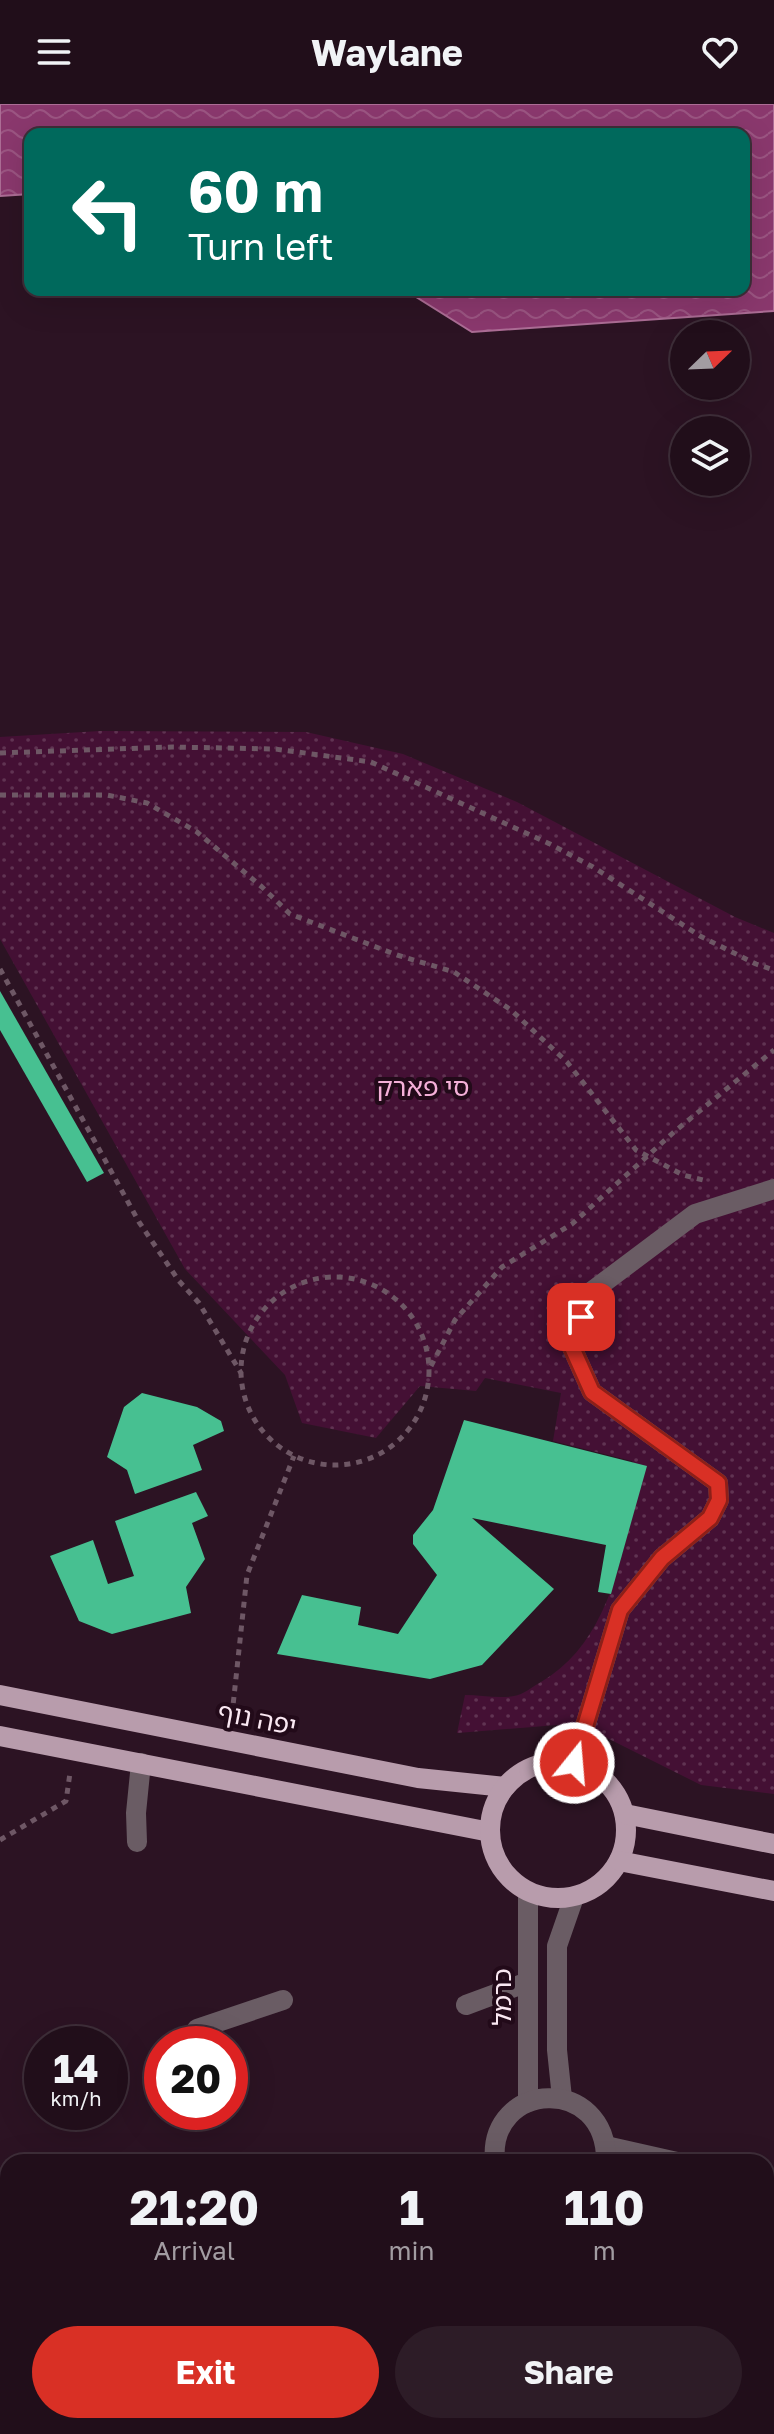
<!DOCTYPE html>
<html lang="en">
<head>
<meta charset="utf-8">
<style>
	body { margin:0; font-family:"Golos Text","Noto Sans Hebrew",sans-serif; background:#2d1c27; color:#f1f3f6; height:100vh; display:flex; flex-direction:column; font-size:30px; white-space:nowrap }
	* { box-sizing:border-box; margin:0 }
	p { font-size:26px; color:#a29ca2 }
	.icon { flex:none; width:44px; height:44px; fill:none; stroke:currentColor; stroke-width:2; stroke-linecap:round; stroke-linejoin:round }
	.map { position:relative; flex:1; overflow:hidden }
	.details { position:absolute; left:0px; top:2050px; width:774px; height:280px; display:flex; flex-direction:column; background:#210e1a; border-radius:24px 24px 0 0; box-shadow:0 8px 32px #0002,0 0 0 2px #3e2e39 }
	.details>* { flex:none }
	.guide { position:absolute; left:24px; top:24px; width:726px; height:168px; border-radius:16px; box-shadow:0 8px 32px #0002,0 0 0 2px #3e2e39; background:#00695c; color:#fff; overflow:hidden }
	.needle { width:52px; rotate:67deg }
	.buttons { position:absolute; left:670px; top:216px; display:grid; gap:16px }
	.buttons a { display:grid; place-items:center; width:80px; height:80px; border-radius:50%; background:#210e1a; box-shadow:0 8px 32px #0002,0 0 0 2px #3e2e39; font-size:40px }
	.speed { position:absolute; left:24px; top:1922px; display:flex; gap:16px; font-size:40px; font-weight:700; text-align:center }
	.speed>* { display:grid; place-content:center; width:104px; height:104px; border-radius:50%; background:#210e1a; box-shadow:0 8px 32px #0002,0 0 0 2px #3e2e39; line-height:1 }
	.speed small { font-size:20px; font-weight:400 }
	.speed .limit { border:12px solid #d22; background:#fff; color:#111 }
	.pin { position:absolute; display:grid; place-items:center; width:68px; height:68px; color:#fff; margin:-34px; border-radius:16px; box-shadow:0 4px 12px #0006 }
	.me { position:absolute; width:88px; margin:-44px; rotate:17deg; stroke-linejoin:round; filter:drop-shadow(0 0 6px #0008) }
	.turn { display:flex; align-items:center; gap:28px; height:168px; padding:0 32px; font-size:36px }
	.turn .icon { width:104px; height:104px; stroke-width:2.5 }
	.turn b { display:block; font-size:56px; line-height:68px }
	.eta { display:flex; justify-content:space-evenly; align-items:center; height:136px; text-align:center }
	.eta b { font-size:48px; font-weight:700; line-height:56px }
	.primary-button { display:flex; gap:16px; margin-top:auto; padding:16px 32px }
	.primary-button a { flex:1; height:92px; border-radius:48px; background:#d93025; color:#fff; font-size:32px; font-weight:700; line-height:92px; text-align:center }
	.primary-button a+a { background:#2d1c27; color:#f1f3f6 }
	header { display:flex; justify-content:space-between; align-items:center; height:104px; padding:0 32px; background:#210e1a; font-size:36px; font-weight:700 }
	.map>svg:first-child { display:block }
	.park { fill:url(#park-dots) }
	.water { fill:url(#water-waves); stroke:#ac6d95; stroke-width:2 }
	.building { fill:#47c091 }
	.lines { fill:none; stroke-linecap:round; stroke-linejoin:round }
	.path { stroke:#6e5765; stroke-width:5; stroke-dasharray:6 6; stroke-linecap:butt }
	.minor { stroke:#6a5c64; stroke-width:20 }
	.major { stroke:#b89cac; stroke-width:20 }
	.route-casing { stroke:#8d1f18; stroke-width:20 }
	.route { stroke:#d93025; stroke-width:14 }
	.labels { text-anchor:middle; stroke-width:8; stroke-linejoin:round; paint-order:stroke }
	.park-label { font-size:26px; fill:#f4afd8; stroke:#220a19 }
	.street-label { font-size:26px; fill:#fae8f2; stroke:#220a19 }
</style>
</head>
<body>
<header><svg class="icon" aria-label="menu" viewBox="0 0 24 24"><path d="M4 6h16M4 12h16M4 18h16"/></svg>Waylane<svg class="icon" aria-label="heart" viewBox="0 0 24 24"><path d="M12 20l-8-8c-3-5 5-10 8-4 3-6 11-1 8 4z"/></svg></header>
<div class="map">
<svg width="774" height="2330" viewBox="0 0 774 2330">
	<defs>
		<pattern id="park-dots" width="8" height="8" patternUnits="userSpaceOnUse" patternTransform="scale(2)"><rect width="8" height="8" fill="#441034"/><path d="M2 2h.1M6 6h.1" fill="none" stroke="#603352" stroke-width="1.8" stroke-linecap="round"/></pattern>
		<pattern id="water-waves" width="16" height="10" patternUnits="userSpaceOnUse" patternTransform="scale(2)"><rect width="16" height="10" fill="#8a386d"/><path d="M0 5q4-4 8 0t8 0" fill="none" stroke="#9b5582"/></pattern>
	</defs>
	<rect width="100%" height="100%" fill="#2c1323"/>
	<!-- park -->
	<path class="park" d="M 100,627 L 306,628 L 403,650 L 517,698 L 735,813 L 774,829 L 774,1690 L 701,1681 L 589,1625 L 557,1621 L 457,1629 L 465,1591 C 480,1591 499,1595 514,1592 C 523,1591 533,1582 541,1578 C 613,1536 623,1443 641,1369 L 632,1357 L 553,1337 L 561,1289 L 485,1274 L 476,1287 L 420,1282 L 376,1334 L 302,1319 L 285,1271 L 185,1165 L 0,835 L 0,633 Z"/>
	<!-- water -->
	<path class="water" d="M 0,0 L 774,0 L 774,207 L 472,228 L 405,186 L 744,186 L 744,30 L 30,30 L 30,90 L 0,92 Z"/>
	<!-- building -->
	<g class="building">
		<path d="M 0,887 L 104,1069 L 87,1078 L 0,926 Z"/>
		<path d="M 142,1289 L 197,1303 L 221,1317 L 224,1327 L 193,1341 L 202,1366 L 135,1390 L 127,1366 L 107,1353 L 124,1303 Z"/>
		<path d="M 464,1316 L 647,1362 L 611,1490 L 598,1488 L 606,1441 L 472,1414 L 554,1485 L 482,1561 L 430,1575 L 277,1550 L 302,1491 L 361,1503 L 358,1521 L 398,1530 L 437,1471 L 413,1440 L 413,1431 L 433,1406 Z"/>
		<path d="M 196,1388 L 208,1412 L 192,1419 L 205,1455 L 186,1483 L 191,1509 L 112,1530 L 79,1517 L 50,1452 L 93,1436 L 108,1480 L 134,1472 L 115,1417 Z"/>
		<path d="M 766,2169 L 774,2195 L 774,2272 L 766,2275 Z"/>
		<path d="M 8,2242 L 8,2322 L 47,2322 L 38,2330 L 0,2330 L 0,2244 Z"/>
	</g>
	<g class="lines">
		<!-- path -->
		<g class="path">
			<path d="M 0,649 L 172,643 L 275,645 L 371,658 L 550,740 L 593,763 L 700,832 L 756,860 L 774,866"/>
			<path d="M 0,691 L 107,691 L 147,699 L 197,728 L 262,783 L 290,810 L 397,851 L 454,868 L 511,906 L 567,958 L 636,1046 L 683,1071 L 707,1077"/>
			<path d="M 0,865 L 139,1118 L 179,1177 L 199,1199 L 241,1269"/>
			<circle cx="335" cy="1267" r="94"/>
			<path d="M 431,1262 L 455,1216 L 502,1163 L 572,1120 L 674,1028 L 774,946"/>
			<path d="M 232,1611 L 247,1471 L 294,1352"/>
			<path d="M 0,1736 L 66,1697 L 70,1669"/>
			<path d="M 610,2322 L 613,2330"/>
			<path d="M 337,2330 L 350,2322"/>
		</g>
		<!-- minor -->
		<g class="minor">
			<path d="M 574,1659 L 620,1506 L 662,1454 L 710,1414 L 719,1396 L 718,1379 L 592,1288 L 570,1239 L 591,1188 L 695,1110 L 774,1085"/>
			<path d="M 137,1738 L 136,1709 L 141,1659"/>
			<path d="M 466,1901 L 528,1878"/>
			<path d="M 197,1925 L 283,1896"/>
			<path d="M 562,1994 L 557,1946 L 557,1842 L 574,1793"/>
			<path d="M 528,1998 L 528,1789"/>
			<path d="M 606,2042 L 677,2058"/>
			<path d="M 495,2058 C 487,1976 608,1970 606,2058"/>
			<path d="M 766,2078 L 774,2080"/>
			<path d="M 112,2330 L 121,2322"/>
		</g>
		<!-- major -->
		<g class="major">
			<path d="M 0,1591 L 418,1674 L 505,1683"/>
			<path d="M 0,1632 L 490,1728"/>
			<circle cx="558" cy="1726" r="68"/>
			<path d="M 625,1710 L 774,1740"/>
			<path d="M 619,1757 L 774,1787"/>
		</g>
	</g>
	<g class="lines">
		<!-- route casing -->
		<g class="route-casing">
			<path id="route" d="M 574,1659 L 620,1506 L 662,1454 L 710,1414 L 719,1396 L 718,1379 L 592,1288 L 570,1239 L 581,1213"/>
		</g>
		<!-- route -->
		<use href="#route" class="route"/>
	</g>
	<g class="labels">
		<!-- park labels -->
		<g class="park-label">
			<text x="423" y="992">סי פארק</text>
		</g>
		<!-- street labels -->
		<g class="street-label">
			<text transform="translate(257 1615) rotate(11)" y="9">יפה נוף</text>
			<text transform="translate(502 1893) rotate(-90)" y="9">כרמל</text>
		</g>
	</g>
</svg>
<div class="buttons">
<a><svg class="needle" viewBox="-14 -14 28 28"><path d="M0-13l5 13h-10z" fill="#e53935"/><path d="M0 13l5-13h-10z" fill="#a29ca2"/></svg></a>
<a><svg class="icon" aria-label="layers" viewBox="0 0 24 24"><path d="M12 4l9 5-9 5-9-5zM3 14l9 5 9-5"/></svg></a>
</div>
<div class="speed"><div>14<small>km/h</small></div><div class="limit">20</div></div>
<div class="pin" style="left:581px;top:1213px;background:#d93025"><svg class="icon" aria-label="arrive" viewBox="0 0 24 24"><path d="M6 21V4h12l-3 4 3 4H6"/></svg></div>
<svg class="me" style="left:574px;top:1659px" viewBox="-20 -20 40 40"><circle r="17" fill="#d93025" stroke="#fff" stroke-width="3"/><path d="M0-11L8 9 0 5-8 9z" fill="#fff"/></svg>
<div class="guide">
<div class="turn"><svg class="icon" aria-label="left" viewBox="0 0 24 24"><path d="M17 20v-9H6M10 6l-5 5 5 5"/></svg><div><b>60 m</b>Turn left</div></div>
</div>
<section class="details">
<div class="eta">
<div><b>21:20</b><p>Arrival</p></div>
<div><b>1</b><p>min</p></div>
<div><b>110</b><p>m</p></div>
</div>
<div class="primary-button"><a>Exit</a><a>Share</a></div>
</section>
</div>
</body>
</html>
